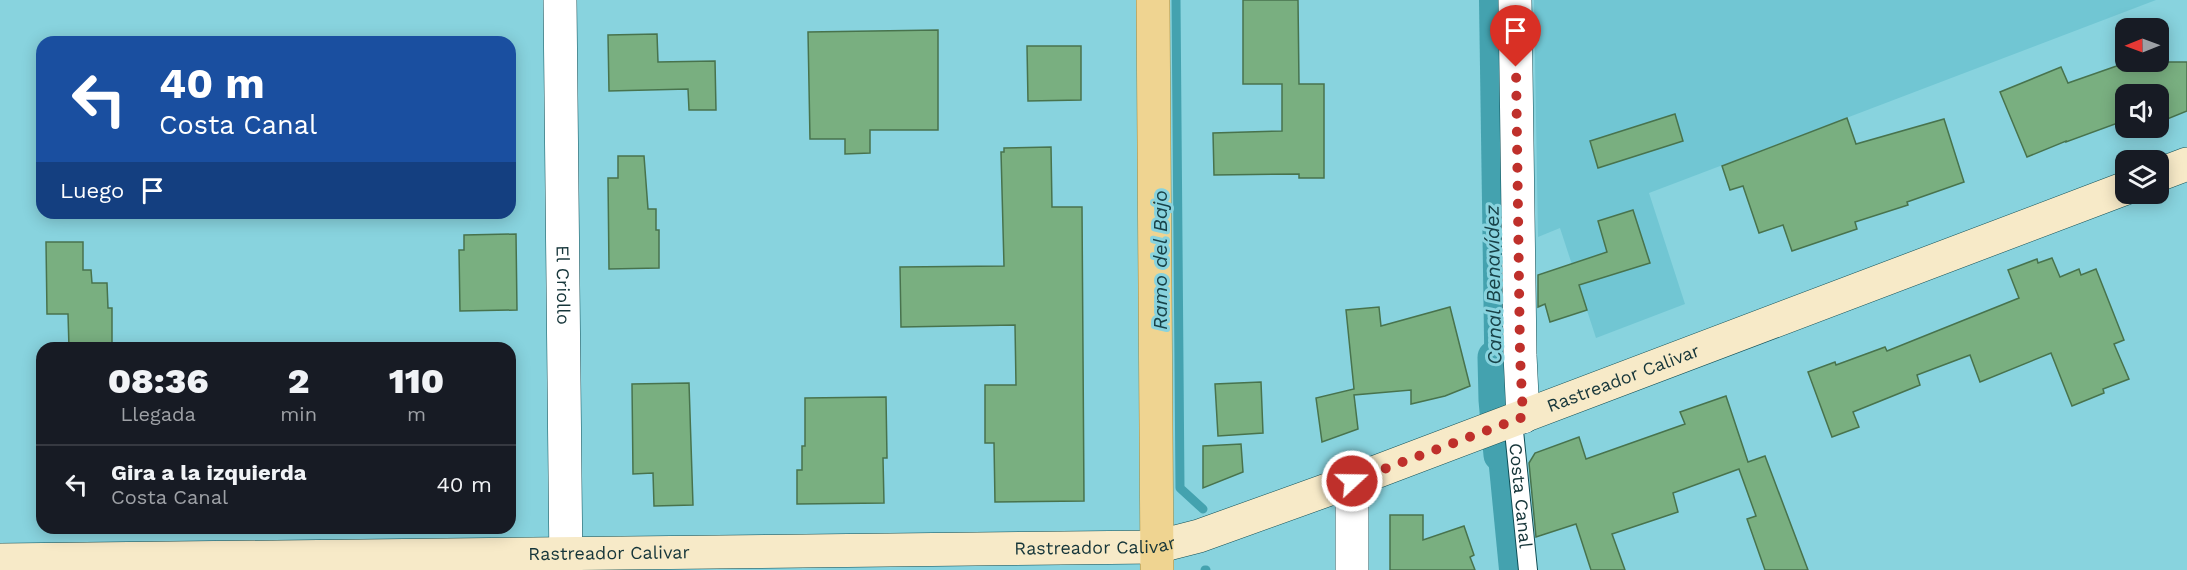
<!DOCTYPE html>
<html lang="es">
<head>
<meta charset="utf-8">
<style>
	body { margin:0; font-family:"Work Sans",sans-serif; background:#20242c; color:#f1f3f6; height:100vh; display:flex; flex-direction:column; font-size:22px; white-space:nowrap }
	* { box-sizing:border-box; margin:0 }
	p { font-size:20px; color:#9ea1a6 }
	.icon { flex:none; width:33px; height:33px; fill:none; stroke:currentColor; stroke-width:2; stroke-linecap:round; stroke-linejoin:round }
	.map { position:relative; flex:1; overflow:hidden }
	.details { position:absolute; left:36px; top:342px; width:480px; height:192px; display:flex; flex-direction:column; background:#171b24; border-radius:18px; box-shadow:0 3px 15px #0003 }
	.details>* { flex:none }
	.guide { position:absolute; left:36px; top:36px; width:480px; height:183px; border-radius:18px; box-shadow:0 3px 15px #0003; background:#1a4fa0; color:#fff; overflow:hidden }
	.needle { width:39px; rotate:269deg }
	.fabs { position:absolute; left:2115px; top:18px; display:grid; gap:12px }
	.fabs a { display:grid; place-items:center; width:54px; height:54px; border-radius:12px; background:#171b24; box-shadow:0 3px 15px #0003; font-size:30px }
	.pin { position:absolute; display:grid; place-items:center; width:51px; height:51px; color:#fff; margin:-62px -26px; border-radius:50% 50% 50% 0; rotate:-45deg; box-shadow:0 0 6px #0007 }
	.pin .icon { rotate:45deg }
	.me { position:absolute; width:66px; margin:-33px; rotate:69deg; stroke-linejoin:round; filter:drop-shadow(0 0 4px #0008) }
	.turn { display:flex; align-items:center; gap:21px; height:126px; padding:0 24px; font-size:27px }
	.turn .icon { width:78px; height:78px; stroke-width:2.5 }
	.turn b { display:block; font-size:42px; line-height:51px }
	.then { display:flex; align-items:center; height:57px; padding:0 24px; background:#0003; gap:12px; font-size:22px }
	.eta { display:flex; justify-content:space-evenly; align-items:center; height:102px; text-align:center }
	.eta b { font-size:36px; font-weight:800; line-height:42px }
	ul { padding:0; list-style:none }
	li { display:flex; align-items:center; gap:18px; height:78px; padding:0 24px; border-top:2px solid #363941 }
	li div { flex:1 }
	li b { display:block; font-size:22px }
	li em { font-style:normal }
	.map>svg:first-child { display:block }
	.built { fill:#71c6d3 }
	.water { fill:#44a2af }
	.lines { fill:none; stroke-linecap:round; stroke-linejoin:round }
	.stream { stroke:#44a2af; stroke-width:9 }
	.canal { stroke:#44a2af; stroke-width:33 }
	.building { fill:#79af80; stroke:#48734d; stroke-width:1.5 }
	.lane-casing { stroke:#0f4e56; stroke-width:20 }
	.street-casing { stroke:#0f4e56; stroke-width:34 }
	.secondary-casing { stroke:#0f4e56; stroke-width:34 }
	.primary-casing { stroke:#9c8a42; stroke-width:34 }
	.lane { stroke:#fff; stroke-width:18 }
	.street { stroke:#fff; stroke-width:33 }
	.secondary { stroke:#f7eac8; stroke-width:33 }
	.primary { stroke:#efd491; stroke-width:33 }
	.route { stroke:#bf302b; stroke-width:10; stroke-dasharray:0 18 }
	.labels { text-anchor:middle; stroke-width:6; stroke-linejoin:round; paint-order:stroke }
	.street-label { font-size:18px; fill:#153539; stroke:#88d3de }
	.water-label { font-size:20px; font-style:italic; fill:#184248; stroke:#88d3de }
</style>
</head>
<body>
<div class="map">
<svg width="2187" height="570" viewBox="0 0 2187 570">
	<rect width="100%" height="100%" fill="#88d3de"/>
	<!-- built -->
	<path class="built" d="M 1534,0 L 2156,0 L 1649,193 L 1685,304 L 1596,338 L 1560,228 L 1538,237 Z"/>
	<!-- water -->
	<g class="water">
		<path d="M 1479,0 L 1499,0 L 1505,396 L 1485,405 Z"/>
		<path d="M 1508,440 L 1521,570 L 1499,570 L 1487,447 Z"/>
	</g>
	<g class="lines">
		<!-- stream -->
		<g class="stream">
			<path d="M 1176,0 L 1180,488 L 1203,509"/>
			<path d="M 1205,570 L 1206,570"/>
		</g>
		<!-- canal -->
		<path class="canal" d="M 1494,357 L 1495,400 L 1500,455"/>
	</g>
	<!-- building -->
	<g class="building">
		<path d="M 1243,0 L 1298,0 L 1299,84 L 1324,84 L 1324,178 L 1299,178 L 1299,174 L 1214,175 L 1213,133 L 1282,131 L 1282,84 L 1243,84 Z"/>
		<path d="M 938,30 L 938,130 L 870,130 L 870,153 L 845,154 L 845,139 L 810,139 L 808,32 Z"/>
		<path d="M 657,34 L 658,62 L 715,61 L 716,110 L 689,110 L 688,89 L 609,91 L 608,35 Z"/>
		<path d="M 1027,46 L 1081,46 L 1081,100 L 1028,101 Z"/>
		<path d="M 2128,62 L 2187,62 L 2187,111 L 2160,122 L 2158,94 L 2126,94 L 2126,120 L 2066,142 L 2066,141 L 2027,157 L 2000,92 L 2061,67 L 2068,83 Z"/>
		<path d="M 1675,114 L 1683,141 L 1598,168 L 1590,141 Z"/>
		<path d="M 1847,118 L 1856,144 L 1944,119 L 1964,182 L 1907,202 L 1908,205 L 1855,222 L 1857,229 L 1792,251 L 1783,225 L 1759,233 L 1743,186 L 1730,190 L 1722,166 Z"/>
		<path d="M 1051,147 L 1052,207 L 1082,207 L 1084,501 L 995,502 L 994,443 L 985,443 L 985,385 L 1016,385 L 1015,325 L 901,327 L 900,267 L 1004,266 L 1001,152 L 1004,152 L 1004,148 Z"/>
		<path d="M 618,156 L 644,156 L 648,209 L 656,209 L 656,230 L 659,230 L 659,268 L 609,269 L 608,178 L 618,178 Z"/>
		<path d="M 1633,210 L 1650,263 L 1579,285 L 1587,310 L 1550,322 L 1545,304 L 1538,307 L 1538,275 L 1607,252 L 1598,221 Z"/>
		<path d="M 516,234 L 517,310 L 460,311 L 459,250 L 464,250 L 464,235 Z"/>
		<path d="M 46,242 L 83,242 L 83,270 L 91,270 L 92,283 L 107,283 L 108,308 L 112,308 L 112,348 L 69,348 L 68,314 L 47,314 Z"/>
		<path d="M 2052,258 L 2060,277 L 2079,269 L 2081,275 L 2096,269 L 2124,340 L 2114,344 L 2129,379 L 2103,389 L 2104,393 L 2072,406 L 2051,353 L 1980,382 L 1970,355 L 1917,375 L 1920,385 L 1853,412 L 1859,427 L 1832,437 L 1808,372 L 1835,362 L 1836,365 L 1885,347 L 1887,351 L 2019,298 L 2008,270 L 2037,259 L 2038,263 Z"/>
		<path d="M 1379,307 L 1381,326 L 1450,307 L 1470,386 L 1445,396 L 1411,404 L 1411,390 L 1354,395 L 1358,429 L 1322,442 L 1316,398 L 1354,389 L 1346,310 Z"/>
		<path d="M 1261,382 L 1263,433 L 1218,436 L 1215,384 Z"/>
		<path d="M 689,383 L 693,505 L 654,506 L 653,473 L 633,474 L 632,384 Z"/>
		<path d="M 1726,396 L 1748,462 L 1765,456 L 1808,570 L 1765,570 L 1747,519 L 1756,516 L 1739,469 L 1673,493 L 1678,512 L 1612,534 L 1625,570 L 1591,570 L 1576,524 L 1536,537 L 1529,463 L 1535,453 L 1579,437 L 1586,459 L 1685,424 L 1680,412 Z"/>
		<path d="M 886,397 L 887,458 L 883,458 L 884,503 L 797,504 L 797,470 L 802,470 L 802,446 L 805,446 L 805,398 Z"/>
		<path d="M 1241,444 L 1243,472 L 1203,488 L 1203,446 Z"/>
		<path d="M 1390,515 L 1423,515 L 1423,540 L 1464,526 L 1474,555 L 1470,557 L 1475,570 L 1390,570 Z"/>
	</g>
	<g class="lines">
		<!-- lane casing -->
		<g class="lane-casing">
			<g id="lane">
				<path id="s1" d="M 1513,421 L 1528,570"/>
			</g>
		</g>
		<!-- street casing -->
		<g class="street-casing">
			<g id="street">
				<path id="s2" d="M 560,0 L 566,570"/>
				<path d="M 1515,0 L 1520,355 L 1523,417"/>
				<path d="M 1352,570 L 1352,481"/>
			</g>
		</g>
		<!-- secondary casing -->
		<g class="secondary-casing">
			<g id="secondary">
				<path d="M 2158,175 L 2187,164"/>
				<path id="s3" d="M 0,560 L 1156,547 L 1199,536 L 1352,481 L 2126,188"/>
			</g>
		</g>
		<!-- primary casing -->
		<g class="primary-casing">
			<path id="primary" d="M 1153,0 L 1157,570"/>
		</g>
		<!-- lane -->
		<use href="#lane" class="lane"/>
		<!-- street -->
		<use href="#street" class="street"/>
		<!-- secondary -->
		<use href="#secondary" class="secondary"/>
		<!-- primary -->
		<use href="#primary" class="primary"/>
	</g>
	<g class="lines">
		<!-- route -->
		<path class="route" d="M 1352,481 L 1523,417 L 1520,355 L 1516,67"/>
	</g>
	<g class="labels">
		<!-- street labels -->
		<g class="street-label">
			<text dy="6" stroke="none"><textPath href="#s2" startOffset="285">El Criollo</textPath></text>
			<text dy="6" stroke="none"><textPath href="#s3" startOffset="1653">Rastreador Calivar</textPath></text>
			<text dy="6" stroke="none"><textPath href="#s1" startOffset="75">Costa Canal</textPath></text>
			<text dy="6" stroke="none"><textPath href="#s3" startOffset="1095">Rastreador Calivar</textPath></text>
			<text dy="6" stroke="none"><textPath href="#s3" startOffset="609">Rastreador Calivar</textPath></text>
		</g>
		<!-- water labels -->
		<g class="water-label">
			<text transform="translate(1160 260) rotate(-90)" y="7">Ramo del Bajo</text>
			<text transform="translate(1493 285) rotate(-91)" y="7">Canal Benavídez</text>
		</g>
	</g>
</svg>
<div class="fabs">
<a><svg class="needle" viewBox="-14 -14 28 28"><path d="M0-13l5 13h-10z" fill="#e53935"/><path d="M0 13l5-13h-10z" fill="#9ea1a6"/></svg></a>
<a><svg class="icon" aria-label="sound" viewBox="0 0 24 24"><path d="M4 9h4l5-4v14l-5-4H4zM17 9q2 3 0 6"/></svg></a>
<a><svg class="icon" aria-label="layers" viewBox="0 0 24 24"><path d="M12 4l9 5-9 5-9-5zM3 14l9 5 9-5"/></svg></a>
</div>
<div class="pin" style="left:1516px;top:67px;background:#d93025"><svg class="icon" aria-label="arrive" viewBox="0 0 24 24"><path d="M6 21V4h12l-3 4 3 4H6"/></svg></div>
<svg class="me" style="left:1352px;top:481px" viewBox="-20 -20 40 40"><circle r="17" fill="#bf302b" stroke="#fff" stroke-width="3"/><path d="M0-11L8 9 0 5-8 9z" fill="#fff"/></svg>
<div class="guide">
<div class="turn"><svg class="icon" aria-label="left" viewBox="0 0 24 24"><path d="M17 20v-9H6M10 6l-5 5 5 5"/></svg><div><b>40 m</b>Costa Canal</div></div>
<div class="then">Luego<svg class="icon" aria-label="arrive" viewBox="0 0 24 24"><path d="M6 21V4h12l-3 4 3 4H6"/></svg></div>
</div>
<section class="details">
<div class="eta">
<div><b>08:36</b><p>Llegada</p></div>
<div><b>2</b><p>min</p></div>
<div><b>110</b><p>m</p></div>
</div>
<ul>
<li><svg class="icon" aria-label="left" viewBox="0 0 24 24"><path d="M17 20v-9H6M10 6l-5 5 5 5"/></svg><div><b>Gira a la izquierda</b><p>Costa Canal</p></div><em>40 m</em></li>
</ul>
</section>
</div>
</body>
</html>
